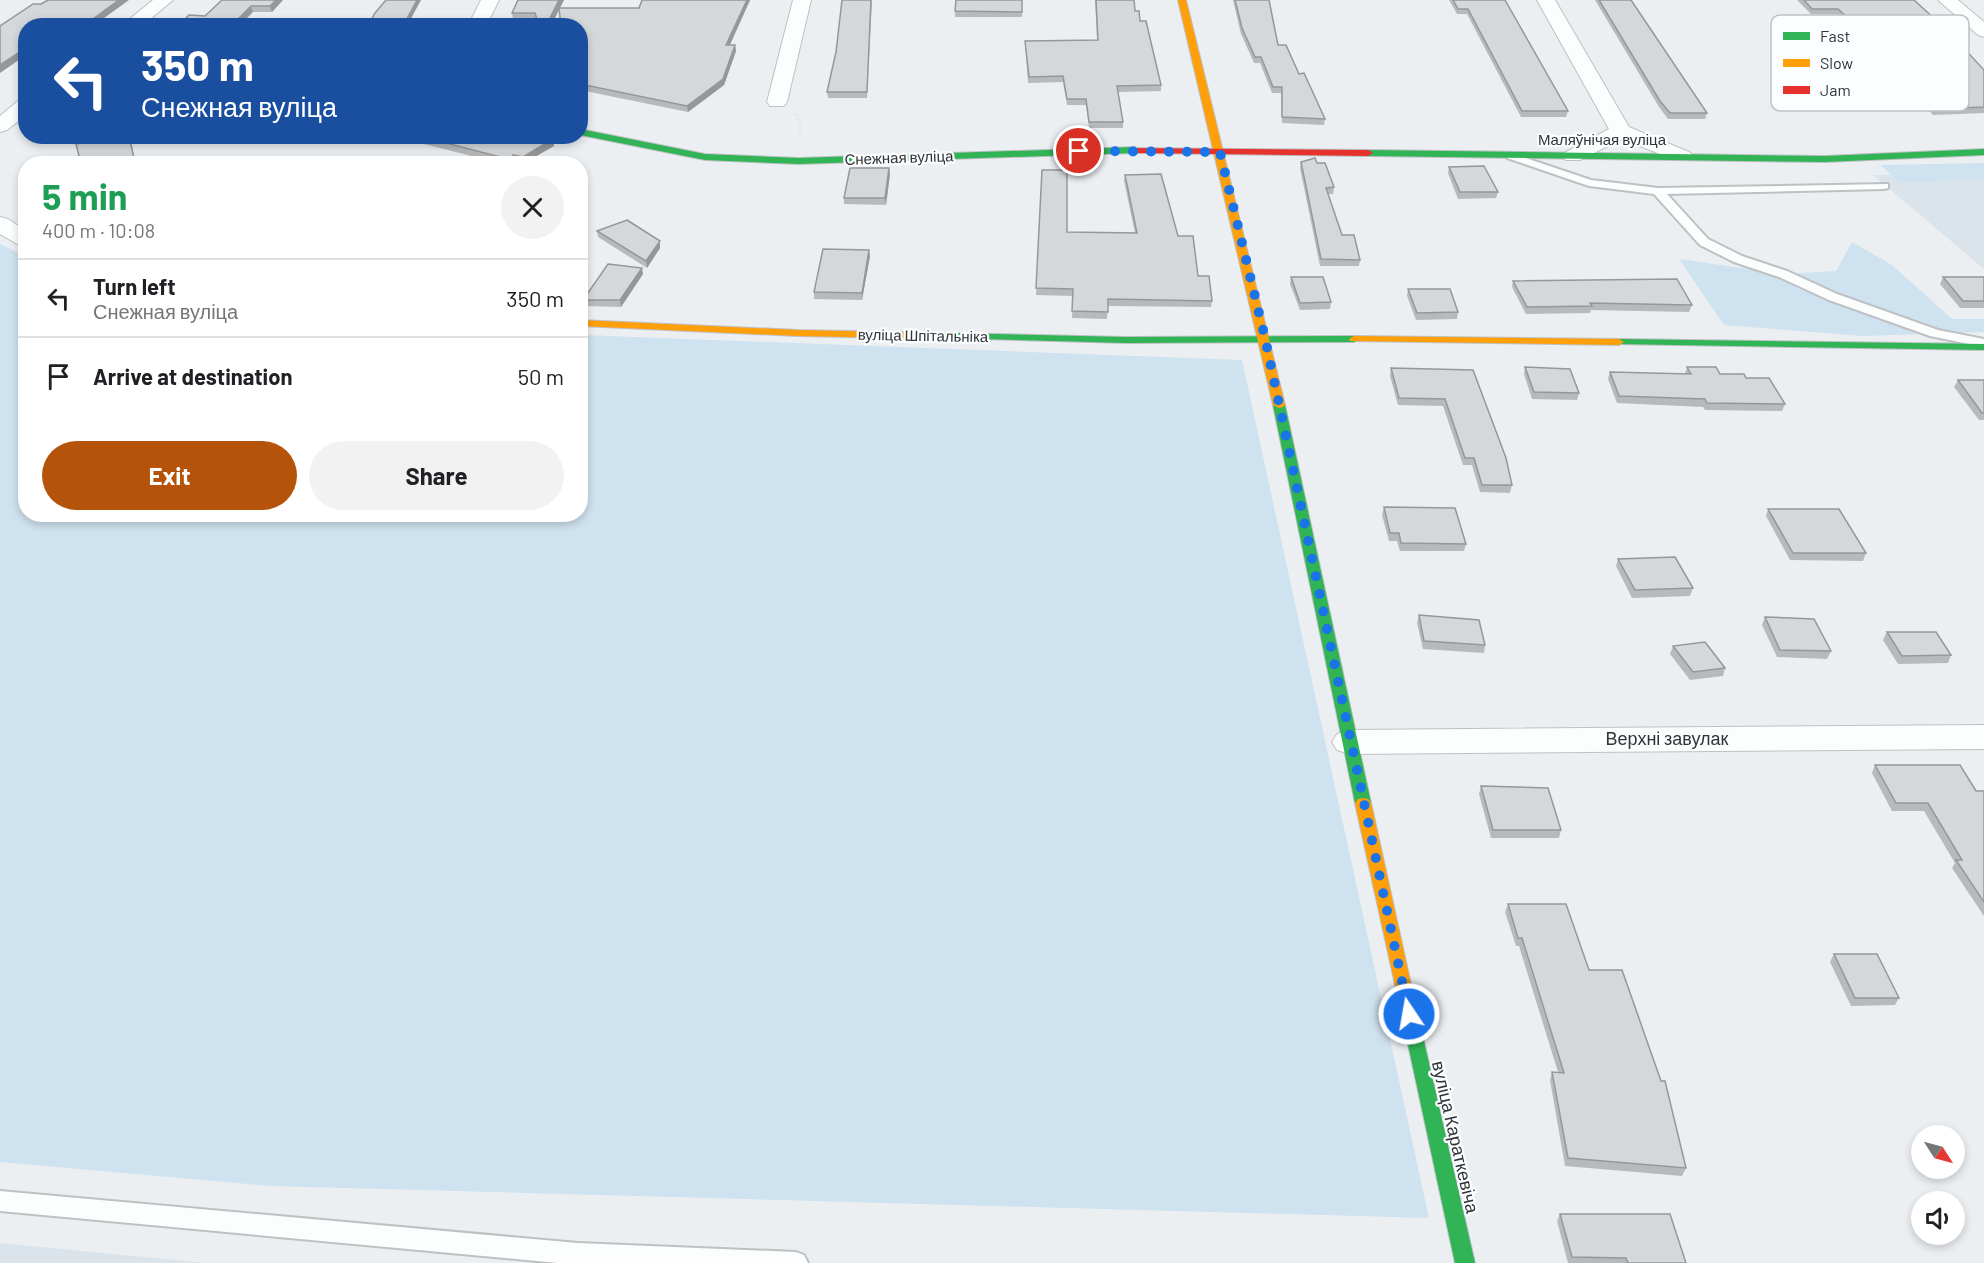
<!DOCTYPE html>
<html lang="en">
<head>
<meta charset="utf-8">
<style>
	body { margin:0; font-family:Barlow,sans-serif; background:#f2f2f2; color:#202124; height:100vh; display:flex; flex-direction:column; font-size:22px; white-space:nowrap }
	* { box-sizing:border-box; margin:0 }
	p { font-size:20px; color:#757577 }
	.icon { flex:none; width:33px; height:33px; fill:none; stroke:currentColor; stroke-width:2; stroke-linecap:round; stroke-linejoin:round }
	.map { position:relative; flex:1; overflow:hidden }
	.details { position:absolute; left:18px; top:156px; width:570px; height:366px; display:flex; flex-direction:column; background:#fff; border-radius:24px; box-shadow:0 3px 9px #0003 }
	.details>* { flex:none }
	.top-card { position:absolute; left:18px; top:18px; width:570px; height:126px; border-radius:24px; box-shadow:0 3px 9px #0003; background:#1a4fa0; color:#fff; overflow:hidden }
	.needle { width:39px; rotate:126deg }
	.fabs { position:absolute; left:1911px; top:1125px; display:grid; gap:12px }
	.fabs a { display:grid; place-items:center; width:54px; height:54px; border-radius:50%; background:#fff; box-shadow:0 3px 9px #0003; font-size:30px }
	.pin { position:absolute; display:grid; place-items:center; width:51px; height:51px; color:#fff; margin:-26px; border:3px solid #fff; border-radius:50%; box-shadow:0 2px 6px #0007 }
	.me { position:absolute; width:66px; margin:-33px; rotate:348deg; stroke-linejoin:round; filter:drop-shadow(0 0 4px #0008) }
	.turn { display:flex; align-items:center; gap:21px; height:126px; padding:0 24px; font-size:27px }
	.turn .icon { width:78px; height:78px; stroke-width:2.5 }
	.turn b { display:block; font-size:42px; line-height:51px }
	.round { display:grid; place-items:center; flex:none; width:63px; height:63px; border-radius:32px; background:#f2f2f2 }
	.overview { display:flex; align-items:center; justify-content:space-between; height:102px; padding:0 24px }
	h1 { font-size:36px; font-weight:700; line-height:45px; color:#1e9e55 }
	.cta { display:flex; gap:12px; margin-top:auto; padding:12px 24px }
	.cta a { flex:1; height:69px; border-radius:36px; background:#b45309; color:#fff; font-size:24px; font-weight:700; line-height:69px; text-align:center }
	.cta a+a { background:#f2f2f2; color:#202124 }
	ul { padding:0; list-style:none }
	li { display:flex; align-items:center; gap:18px; height:78px; padding:0 24px; border-top:2px solid #e0e0e0 }
	li div { flex:1 }
	li b { display:block; font-size:22px }
	li em { font-style:normal }
	.map>svg:first-child { display:block }
	.built { fill:#dbe4eb }
	.green { fill:#cfe2ef }
	.lines { fill:none; stroke-linecap:round; stroke-linejoin:round }
	.lane-casing { stroke:#bec1c4; stroke-width:4 }
	.street-casing { stroke:#bec1c4; stroke-width:2 }
	.fast-casing { stroke:#bec1c4; stroke-width:2 }
	.slow-casing { stroke:#bec1c4; stroke-width:2 }
	.jam-casing { stroke:#bec1c4; stroke-width:2 }
	.path { stroke:#d9dbdc; stroke-width:2; stroke-dasharray:1 3; stroke-linecap:butt }
	.lane { fill:#fcfdfd; fill-rule:evenodd }
	.street { fill:#fcfdfd; fill-rule:evenodd }
	.fast { fill:#30b455; fill-rule:evenodd }
	.slow { fill:#ff9f0a; fill-rule:evenodd }
	.jam { fill:#e5322d; fill-rule:evenodd }
	.wall { fill:#b7babc }
	.shaded-wall { fill:#959799 }
	.building { fill:#d5d8db; stroke:#959799; stroke-width:1.5 }
	.route { stroke:#1a73e8; stroke-width:10; stroke-dasharray:0 18 }
	.labels { text-anchor:middle; stroke-width:4.5; stroke-linejoin:round; paint-order:stroke }
	.far-street-label { font-size:15px; fill:#313436; stroke:#fbfdfe }
	.street-label { font-size:18px; fill:#313436; stroke:#fbfdfe }
	.key { fill:#fbfdfe; stroke:#bec1c2; stroke-width:1.5 }
	.key-label { font-size:16px; fill:#313436 }
</style>
</head>
<body>
<div class="map">
<svg width="1984" height="1263" viewBox="0 0 1984 1263">
	<rect width="100%" height="100%" fill="#eceff2"/>
	<!-- built -->
	<g class="built">
		<path d="M 1984,172 L 1984,269 L 1873,175 Z"/>
		<path d="M 0,1243 L 206,1263 L 0,1263 Z"/>
	</g>
	<!-- green -->
	<g class="green">
		<path d="M 1984,163 L 1984,179 L 1900,183 L 1881,165 Z"/>
		<path d="M 1852,242 L 1892,265 L 1952,319 L 1984,319 L 1984,332 L 1862,336 L 1724,325 L 1679,259 L 1783,274 L 1836,271 Z"/>
		<path d="M 0,244 L 25,256 L 26,514 L 580,514 L 581,335 L 1242,360 L 1429,1218 L 271,1186 L 0,1162 Z"/>
	</g>
	<g class="lines">
		<!-- lane casing -->
		<g class="lane-casing">
			<g id="lane">
				<path d="M 1511,153 L 1591,180 L 1658,188 L 1888,184 L 1888,188 L 1884,189 L 1667,194 L 1708,239 L 1742,256 L 1787,271 L 1837,294 L 1938,330 L 1984,339 L 1984,347 L 1930,336 L 1829,300 L 1779,277 L 1734,262 L 1700,245 L 1654,194 L 1589,186 L 1507,158 L 1507,154 Z"/>
				<path d="M 0,1191 L 578,1243 L 796,1252 L 804,1255 L 808,1263 L 558,1263 L 0,1211 Z"/>
			</g>
		</g>
		<!-- street casing -->
		<g class="street-casing">
			<g id="street">
				<path d="M 153,0 L 173,0 L 142,26 L 121,26 Z"/>
				<path d="M 481,0 L 499,0 L 486,26 L 468,26 Z"/>
				<path d="M 793,0 L 811,0 L 787,102 L 784,106 L 770,106 L 767,102 Z"/>
				<path d="M 1537,0 L 1555,0 L 1629,127 L 1689,152 L 1693,156 L 1689,160 L 1675,160 L 1622,139 L 1580,160 L 1566,160 L 1562,156 L 1566,152 L 1609,129 Z"/>
				<path d="M 1938,0 L 1958,0 L 1984,22 L 1984,37 L 1978,35 Z"/>
				<path d="M 26,98 L 26,115 L 7,130 L 0,132 L 0,116 L 19,100 Z"/>
				<path d="M 0,217 L 8,219 L 26,231 L 26,249 L 0,234 Z"/>
				<path d="M 1984,725 L 1984,749 L 1349,754 L 1337,750 L 1332,742 L 1337,734 L 1349,730 Z"/>
			</g>
		</g>
		<!-- fast casing -->
		<g class="fast-casing">
			<g id="fast">
				<path d="M 580,129 L 705,154 L 799,158 L 1135,147 L 1139,150 L 1135,153 L 799,164 L 705,160 L 580,135 Z"/>
				<path d="M 1984,149 L 1984,155 L 1825,162 L 1368,156 L 1363,153 L 1368,150 L 1825,156 Z"/>
				<path d="M 946,333 L 1126,337 L 1354,336 L 1359,339 L 1354,342 L 1126,343 L 942,338 L 941,336 Z"/>
				<path d="M 1619,339 L 1984,344 L 1984,350 L 1615,344 L 1615,340 Z"/>
				<path d="M 1279,402 L 1285,405 L 1371,803 L 1368,807 L 1358,807 L 1355,803 L 1273,405 Z"/>
				<path d="M 1406,991 L 1412,993 L 1414,998 L 1475,1263 L 1455,1263 L 1398,998 L 1400,993 Z"/>
			</g>
		</g>
		<!-- slow casing -->
		<g class="slow-casing">
			<g id="slow">
				<path d="M 1178,0 L 1186,0 L 1285,405 L 1283,407 L 1279,408 L 1273,405 Z"/>
				<path d="M 580,320 L 798,330 L 946,333 L 951,336 L 946,339 L 798,336 L 580,326 Z"/>
				<path d="M 1354,336 L 1619,339 L 1624,342 L 1619,345 L 1350,341 L 1349,339 Z"/>
				<path d="M 1363,798 L 1368,799 L 1371,803 L 1414,998 L 1412,1003 L 1406,1005 L 1400,1003 L 1398,998 L 1355,803 L 1358,799 Z"/>
			</g>
		</g>
		<!-- jam casing -->
		<g class="jam-casing">
			<path id="jam" d="M 1132,148 L 1368,150 L 1373,153 L 1368,156 L 1135,153 L 1131,150 Z"/>
		</g>
		<!-- path -->
		<path class="path" d="M 796,115 L 800,123 L 800,139"/>
		<!-- lane -->
		<use href="#lane" class="lane"/>
		<!-- street -->
		<use href="#street" class="street"/>
		<!-- fast -->
		<use href="#fast" class="fast"/>
		<!-- slow -->
		<use href="#slow" class="slow"/>
		<!-- jam -->
		<use href="#jam" class="jam"/>
	</g>
	<!-- wall -->
	<g class="wall">
		<path d="M 283,0 L 272,12 L 253,12 L 205,16 Z"/>
		<path d="M 518,0 L 564,0 L 559,8 L 639,8 L 642,0 L 750,0 L 730,45 L 735,45 L 736,51 L 724,85 L 688,112 L 580,90 L 580,26 L 559,9 L 551,26 L 538,26 L 536,20 L 513,20 L 512,13 Z"/>
		<path d="M 872,0 L 867,98 L 828,98 L 827,92 Z"/>
		<path d="M 1022,0 L 1022,17 L 955,17 L 955,11 Z"/>
		<path d="M 1095,0 L 1134,0 L 1135,11 L 1140,21 L 1161,85 L 1161,91 L 1118,92 L 1123,122 L 1123,128 L 1089,128 L 1086,105 L 1067,105 L 1063,82 L 1028,83 L 1025,41 L 1097,40 Z"/>
		<path d="M 1233,0 L 1269,0 L 1278,45 L 1325,119 L 1324,125 L 1282,123 L 1281,93 L 1272,93 L 1260,63 L 1254,63 L 1241,34 Z"/>
		<path d="M 1449,0 L 1499,0 L 1568,111 L 1566,117 L 1521,117 L 1467,14 L 1457,14 Z"/>
		<path d="M 1595,0 L 1631,0 L 1707,113 L 1705,119 L 1668,119 L 1659,107 Z"/>
		<path d="M 1797,0 L 1914,0 L 1984,70 L 1984,113 L 1933,115 L 1871,47 L 1836,14 L 1811,14 Z"/>
		<path d="M 415,136 L 485,136 L 490,140 L 554,146 L 524,163 L 515,161 L 514,164 L 503,164 L 416,142 Z"/>
		<path d="M 1301,162 L 1317,163 L 1334,187 L 1333,194 L 1328,194 L 1342,235 L 1360,260 L 1359,266 L 1320,266 L 1300,168 Z"/>
		<path d="M 1449,167 L 1498,192 L 1496,198 L 1458,199 L 1448,173 Z"/>
		<path d="M 1042,170 L 1067,232 L 1135,233 L 1124,181 L 1125,175 L 1178,236 L 1212,301 L 1211,307 L 1108,306 L 1107,319 L 1072,318 L 1073,296 L 1036,295 Z"/>
		<path d="M 890,174 L 886,205 L 844,204 L 844,198 Z"/>
		<path d="M 597,231 L 660,241 L 660,248 L 647,268 L 598,237 Z"/>
		<path d="M 870,256 L 862,300 L 814,299 L 814,292 Z"/>
		<path d="M 643,274 L 621,307 L 585,306 L 583,300 Z"/>
		<path d="M 1291,277 L 1331,302 L 1330,309 L 1300,310 L 1290,284 Z"/>
		<path d="M 1943,277 L 1984,277 L 1984,308 L 1960,308 L 1940,284 Z"/>
		<path d="M 1513,281 L 1692,305 L 1689,312 L 1591,310 L 1590,313 L 1526,314 L 1512,287 Z"/>
		<path d="M 1408,289 L 1458,312 L 1457,319 L 1416,320 L 1407,296 Z"/>
		<path d="M 1525,367 L 1579,393 L 1577,400 L 1532,399 L 1524,374 Z"/>
		<path d="M 1687,367 L 1746,378 L 1785,404 L 1782,411 L 1705,410 L 1703,407 L 1617,403 L 1608,379 L 1610,372 L 1685,374 Z"/>
		<path d="M 1391,368 L 1473,370 L 1512,485 L 1510,493 L 1480,492 L 1472,465 L 1463,465 L 1443,406 L 1398,405 L 1390,376 Z"/>
		<path d="M 1958,380 L 1984,380 L 1984,420 L 1979,420 L 1954,387 Z"/>
		<path d="M 1384,507 L 1466,544 L 1464,551 L 1400,551 L 1397,541 L 1389,541 L 1382,515 Z"/>
		<path d="M 1768,509 L 1866,553 L 1863,561 L 1790,560 L 1766,516 Z"/>
		<path d="M 1618,559 L 1693,588 L 1690,596 L 1632,598 L 1616,566 Z"/>
		<path d="M 1419,615 L 1485,645 L 1484,653 L 1423,649 L 1417,623 Z"/>
		<path d="M 1765,617 L 1831,651 L 1827,659 L 1777,657 L 1762,625 Z"/>
		<path d="M 1887,632 L 1951,655 L 1948,663 L 1898,664 L 1883,640 Z"/>
		<path d="M 1673,646 L 1725,668 L 1723,676 L 1690,680 L 1670,654 Z"/>
		<path d="M 1875,765 L 1976,791 L 1984,791 L 1984,916 L 1952,868 L 1955,863 L 1924,811 L 1892,811 L 1872,773 Z"/>
		<path d="M 1481,786 L 1561,830 L 1559,838 L 1491,838 L 1479,794 Z"/>
		<path d="M 1508,904 L 1589,970 L 1686,1168 L 1682,1176 L 1565,1166 L 1550,1080 L 1552,1072 L 1558,1072 L 1519,946 L 1516,946 L 1505,912 Z"/>
		<path d="M 1834,954 L 1899,998 L 1895,1005 L 1851,1006 L 1830,962 Z"/>
		<path d="M 1560,1214 L 1686,1263 L 1568,1263 L 1557,1221 Z"/>
	</g>
	<!-- shaded-wall -->
	<g class="shaded-wall">
		<path d="M 119,0 L 129,0 L 93,26 L 83,26 Z"/>
		<path d="M 276,0 L 283,0 L 272,12 L 270,6 Z"/>
		<path d="M 417,0 L 421,0 L 407,26 L 403,26 Z"/>
		<path d="M 559,0 L 564,0 L 551,26 L 546,26 Z"/>
		<path d="M 747,0 L 750,0 L 727,51 L 726,45 Z"/>
		<path d="M 251,6 L 253,12 L 239,26 L 231,26 Z"/>
		<path d="M 735,45 L 736,51 L 724,85 L 688,112 L 687,106 Z"/>
		<path d="M 26,48 L 26,55 L 0,73 L 0,65 Z"/>
		<path d="M 129,136 L 136,164 L 102,164 Z"/>
		<path d="M 553,139 L 554,146 L 524,163 L 523,157 Z"/>
		<path d="M 513,155 L 515,161 L 514,164 L 512,164 L 512,160 Z"/>
		<path d="M 889,168 L 890,174 L 886,205 L 885,198 Z"/>
		<path d="M 660,241 L 660,248 L 647,268 L 646,261 Z"/>
		<path d="M 869,250 L 870,256 L 862,300 L 862,293 Z"/>
		<path d="M 642,268 L 643,274 L 621,307 L 620,300 Z"/>
	</g>
	<!-- building -->
	<g class="building">
		<path d="M 48,0 L 119,0 L 83,26 L 26,26 L 26,48 L 0,65 L 0,26 L 33,4 L 41,4 Z"/>
		<path d="M 222,0 L 276,0 L 270,6 L 251,6 L 231,26 L 178,26 L 189,15 L 205,16 Z"/>
		<path d="M 386,0 L 417,0 L 403,26 L 368,26 L 375,13 Z"/>
		<path d="M 518,0 L 559,0 L 546,26 L 539,26 L 535,13 L 512,13 Z"/>
		<path d="M 642,0 L 747,0 L 726,45 L 735,45 L 723,79 L 687,106 L 580,84 L 580,26 L 561,26 L 559,8 L 639,8 Z"/>
		<path d="M 842,0 L 871,0 L 867,92 L 827,92 L 836,52 Z"/>
		<path d="M 956,0 L 1022,0 L 1022,12 L 955,11 Z"/>
		<path d="M 1096,0 L 1134,0 L 1135,11 L 1139,11 L 1140,21 L 1146,21 L 1161,85 L 1117,86 L 1123,122 L 1089,122 L 1086,99 L 1067,99 L 1063,76 L 1029,77 L 1025,41 L 1098,40 Z"/>
		<path d="M 1235,0 L 1269,0 L 1278,45 L 1286,45 L 1299,74 L 1304,73 L 1325,119 L 1282,117 L 1282,87 L 1273,87 L 1261,57 L 1255,57 L 1242,28 Z"/>
		<path d="M 1453,0 L 1505,0 L 1568,111 L 1522,111 L 1468,9 L 1458,9 Z"/>
		<path d="M 1599,0 L 1631,0 L 1707,113 L 1670,113 L 1660,101 Z"/>
		<path d="M 1804,0 L 1914,0 L 1949,32 L 1984,70 L 1984,107 L 1935,109 L 1873,41 L 1838,9 L 1812,9 Z"/>
		<path d="M 116,136 L 129,136 L 134,158 L 102,164 L 81,164 L 76,144 Z"/>
		<path d="M 419,136 L 485,136 L 490,140 L 496,136 L 542,136 L 553,139 L 523,157 L 513,155 L 512,160 Z"/>
		<path d="M 1315,158 L 1317,163 L 1325,163 L 1334,187 L 1326,188 L 1342,235 L 1354,235 L 1360,260 L 1321,259 L 1301,162 Z"/>
		<path d="M 1484,166 L 1498,192 L 1460,192 L 1449,167 Z"/>
		<path d="M 850,168 L 889,168 L 885,198 L 844,198 Z"/>
		<path d="M 1042,170 L 1067,170 L 1067,232 L 1137,233 L 1125,175 L 1161,174 L 1178,236 L 1193,236 L 1198,276 L 1209,276 L 1212,301 L 1108,299 L 1108,312 L 1072,311 L 1073,289 L 1036,288 Z"/>
		<path d="M 627,220 L 660,241 L 646,261 L 597,231 Z"/>
		<path d="M 823,249 L 869,250 L 862,293 L 814,292 Z"/>
		<path d="M 608,264 L 642,268 L 620,300 L 583,300 Z"/>
		<path d="M 1291,277 L 1323,277 L 1331,302 L 1300,303 Z"/>
		<path d="M 1943,277 L 1984,277 L 1984,301 L 1963,301 Z"/>
		<path d="M 1677,279 L 1692,305 L 1590,303 L 1592,306 L 1527,307 L 1513,281 Z"/>
		<path d="M 1408,289 L 1450,289 L 1458,312 L 1417,313 Z"/>
		<path d="M 1525,367 L 1570,369 L 1579,393 L 1534,392 Z"/>
		<path d="M 1687,367 L 1716,367 L 1720,374 L 1744,374 L 1746,378 L 1769,378 L 1785,404 L 1707,403 L 1705,399 L 1619,396 L 1610,372 L 1691,374 Z"/>
		<path d="M 1391,368 L 1473,370 L 1506,458 L 1512,485 L 1482,485 L 1474,458 L 1465,458 L 1445,399 L 1399,398 Z"/>
		<path d="M 1958,380 L 1984,380 L 1984,413 L 1982,413 Z"/>
		<path d="M 1384,507 L 1455,508 L 1466,544 L 1401,543 L 1399,533 L 1390,533 Z"/>
		<path d="M 1768,509 L 1839,509 L 1866,553 L 1793,553 Z"/>
		<path d="M 1675,557 L 1693,588 L 1635,590 L 1618,559 Z"/>
		<path d="M 1419,615 L 1479,620 L 1485,645 L 1424,641 Z"/>
		<path d="M 1765,617 L 1814,619 L 1831,651 L 1780,650 Z"/>
		<path d="M 1887,632 L 1936,632 L 1951,655 L 1902,656 Z"/>
		<path d="M 1705,642 L 1725,668 L 1693,672 L 1673,646 Z"/>
		<path d="M 1875,765 L 1960,765 L 1976,791 L 1984,791 L 1984,902 L 1956,860 L 1962,860 L 1928,803 L 1896,803 Z"/>
		<path d="M 1481,786 L 1548,788 L 1561,830 L 1493,830 Z"/>
		<path d="M 1508,904 L 1566,904 L 1589,970 L 1622,970 L 1661,1081 L 1665,1081 L 1686,1168 L 1568,1158 L 1552,1072 L 1564,1073 L 1522,938 L 1518,938 Z"/>
		<path d="M 1834,954 L 1877,954 L 1899,998 L 1855,998 Z"/>
		<path d="M 1560,1214 L 1670,1214 L 1686,1263 L 1628,1263 L 1626,1258 L 1572,1257 Z"/>
	</g>
	<g class="lines">
		<!-- route -->
		<path class="route" d="M 1079,151 L 1220,152 L 1265,338 L 1409,1014"/>
	</g>
	<g class="labels">
		<!-- far-street labels -->
		<g class="far-street-label">
			<text x="1602" y="145">Маляўнічая вуліца</text>
			<text transform="translate(899 158) rotate(-2)" y="5">Снежная вуліца</text>
			<text transform="translate(923 336) rotate(1)" y="5">вуліца Шпітальніка</text>
		</g>
		<!-- street labels -->
		<g class="street-label">
			<text x="1667" y="745">Верхні завулак</text>
			<text transform="translate(1455 1137) rotate(77)" y="6">вуліца Караткевіча</text>
		</g>
	</g>
	<!-- legend -->
	<rect x="1771" y="15" width="198" height="96" rx="9" class="key"/>
	<rect x="1783" y="32" width="27" height="8" fill="#30b455"/>
	<rect x="1783" y="59" width="27" height="8" fill="#ff9f0a"/>
	<rect x="1783" y="86" width="27" height="8" fill="#e5322d"/>
	<g class="key-label">
		<text x="1820" y="42">Fast</text>
		<text x="1820" y="69">Slow</text>
		<text x="1820" y="96">Jam</text>
	</g>
</svg>
<div class="fabs">
<a><svg class="needle" viewBox="-14 -14 28 28"><path d="M0-13l5 13h-10z" fill="#e53935"/><path d="M0 13l5-13h-10z" fill="#757577"/></svg></a>
<a><svg class="icon" aria-label="sound" viewBox="0 0 24 24"><path d="M4 9h4l5-4v14l-5-4H4zM17 9q2 3 0 6"/></svg></a>
</div>
<div class="pin" style="left:1079px;top:151px;background:#d93025"><svg class="icon" aria-label="arrive" viewBox="0 0 24 24"><path d="M6 21V4h12l-3 4 3 4H6"/></svg></div>
<svg class="me" style="left:1409px;top:1014px" viewBox="-20 -20 40 40"><circle r="17" fill="#1a73e8" stroke="#fff" stroke-width="3"/><path d="M0-11L8 9 0 5-8 9z" fill="#fff"/></svg>
<div class="top-card">
<div class="turn"><svg class="icon" aria-label="left" viewBox="0 0 24 24"><path d="M17 20v-9H6M10 6l-5 5 5 5"/></svg><div><b>350 m</b>Снежная вуліца</div></div>
</div>
<section class="details">
<div class="overview"><div><h1>5 min</h1><p>400 m · 10:08</p></div><a class="round"><svg class="icon" aria-label="close" viewBox="0 0 24 24"><path d="M6 6l12 12M18 6L6 18"/></svg></a></div>
<ul>
<li><svg class="icon" aria-label="left" viewBox="0 0 24 24"><path d="M17 20v-9H6M10 6l-5 5 5 5"/></svg><div><b>Turn left</b><p>Снежная вуліца</p></div><em>350 m</em></li>
<li><svg class="icon" aria-label="arrive" viewBox="0 0 24 24"><path d="M6 21V4h12l-3 4 3 4H6"/></svg><div><b>Arrive at destination</b></div><em>50 m</em></li>
</ul>
<div class="cta"><a>Exit</a><a>Share</a></div>
</section>
</div>
</body>
</html>
